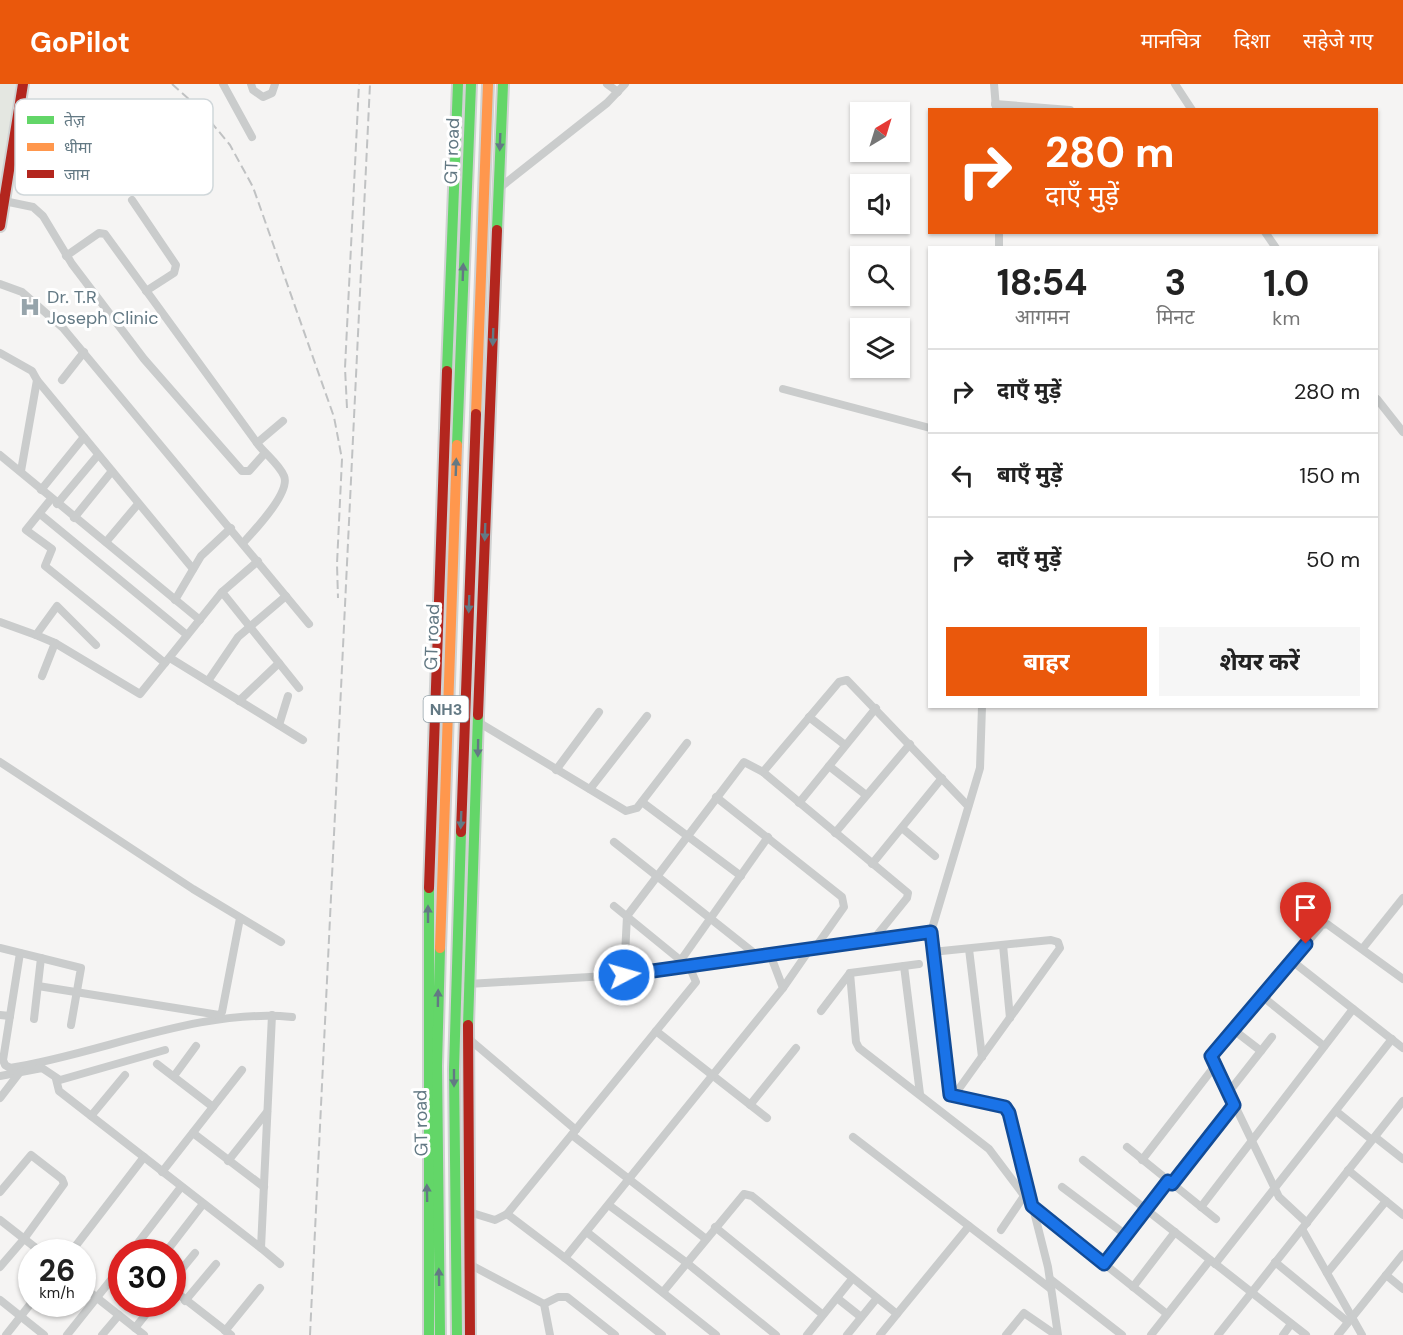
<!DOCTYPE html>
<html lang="hi">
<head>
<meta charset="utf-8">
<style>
	body { margin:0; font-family:"DM Sans","Noto Sans Devanagari",sans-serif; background:#f6f6f6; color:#222; height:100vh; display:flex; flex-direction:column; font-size:22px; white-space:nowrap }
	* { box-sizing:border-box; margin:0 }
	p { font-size:20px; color:#767676 }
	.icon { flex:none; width:33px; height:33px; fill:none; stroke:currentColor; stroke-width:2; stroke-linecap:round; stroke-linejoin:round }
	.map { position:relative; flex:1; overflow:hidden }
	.details { position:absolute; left:928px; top:162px; width:450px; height:462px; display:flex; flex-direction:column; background:#fff; border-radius:0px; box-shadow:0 2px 4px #0004 }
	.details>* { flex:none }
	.banner { position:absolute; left:928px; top:24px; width:450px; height:126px; border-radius:0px; box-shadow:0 2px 4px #0004; background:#ea580c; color:#fff; overflow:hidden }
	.needle { width:39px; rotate:38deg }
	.fabs { position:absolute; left:850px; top:18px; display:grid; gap:12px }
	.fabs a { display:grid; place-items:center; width:60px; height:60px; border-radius:0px; background:#fff; box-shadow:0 2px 4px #0004; font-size:30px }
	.speed { position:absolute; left:18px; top:1155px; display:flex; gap:12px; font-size:30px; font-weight:700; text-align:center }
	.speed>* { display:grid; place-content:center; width:78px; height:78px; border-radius:50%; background:#fff; box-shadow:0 2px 4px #0004; line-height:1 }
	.speed small { font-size:15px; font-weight:400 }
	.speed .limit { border:9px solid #d22; background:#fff; color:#111 }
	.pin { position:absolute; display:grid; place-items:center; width:51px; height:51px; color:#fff; margin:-62px -26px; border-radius:50% 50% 50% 0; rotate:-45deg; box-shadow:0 0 6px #0007 }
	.pin .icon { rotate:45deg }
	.me { position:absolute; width:66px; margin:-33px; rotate:84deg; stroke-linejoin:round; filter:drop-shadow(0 0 4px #0008) }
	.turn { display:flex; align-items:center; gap:21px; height:126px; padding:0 18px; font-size:27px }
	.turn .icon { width:78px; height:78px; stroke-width:2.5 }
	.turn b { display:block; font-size:42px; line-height:51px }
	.eta { display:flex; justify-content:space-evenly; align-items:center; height:102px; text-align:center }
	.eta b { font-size:36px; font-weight:700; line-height:42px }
	.button { display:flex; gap:12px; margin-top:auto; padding:12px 18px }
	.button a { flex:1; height:69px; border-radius:0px; background:#ea580c; color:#fff; font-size:24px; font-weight:700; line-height:69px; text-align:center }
	.button a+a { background:#f6f6f6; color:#222 }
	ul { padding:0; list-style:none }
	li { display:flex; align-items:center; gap:18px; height:84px; padding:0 18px; border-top:2px solid #e0e0e0 }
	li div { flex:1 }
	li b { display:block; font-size:22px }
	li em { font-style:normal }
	header { display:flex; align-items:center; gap:36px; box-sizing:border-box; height:84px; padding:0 30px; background:#ea580c; color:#fff }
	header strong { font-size:28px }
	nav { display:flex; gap:33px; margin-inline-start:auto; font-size:21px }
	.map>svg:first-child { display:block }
	.green { fill:#e4e7e1 }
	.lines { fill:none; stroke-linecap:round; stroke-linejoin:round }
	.fast-casing { stroke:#d0d2d2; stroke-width:14 }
	.slow-casing { stroke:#d0d2d2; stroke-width:14 }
	.jam-casing { stroke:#d0d2d2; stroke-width:14 }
	.street { stroke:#cacccc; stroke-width:8 }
	.fast { stroke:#63d668; stroke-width:10 }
	.slow { stroke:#ff974d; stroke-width:10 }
	.jam { stroke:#b3261e; stroke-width:10 }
	.rail { stroke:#c0c2c3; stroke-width:2; stroke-dasharray:9 4.5; stroke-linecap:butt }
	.oneway { fill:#637984 }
	.route-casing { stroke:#114b97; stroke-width:15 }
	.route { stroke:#1a73e8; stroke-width:10 }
	.labels { text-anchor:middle; stroke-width:6; stroke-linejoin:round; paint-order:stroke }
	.shield { fill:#fff; stroke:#92a1a9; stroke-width:1.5 }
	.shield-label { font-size:16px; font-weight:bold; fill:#637984 }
	.street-label { font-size:18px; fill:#637984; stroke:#fff }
	.poi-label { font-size:18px; fill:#637984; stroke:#fff; text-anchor:start }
	.key { fill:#fff; stroke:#d0d7da; stroke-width:1.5 }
	.key-label { font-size:16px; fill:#637984 }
</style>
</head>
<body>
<header>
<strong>GoPilot</strong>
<nav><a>मानचित्र</a><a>दिशा</a><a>सहेजे गए</a></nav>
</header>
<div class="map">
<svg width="1403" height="1251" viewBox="0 0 1403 1251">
	<rect width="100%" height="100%" fill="#f5f4f3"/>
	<!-- green -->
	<path class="green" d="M 0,0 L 16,0 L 0,101 Z"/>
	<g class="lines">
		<!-- fast casing -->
		<g class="fast-casing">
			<g id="fast">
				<path d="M 497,146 L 503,0"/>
				<path d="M 447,287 L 458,0"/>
				<path d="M 457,361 L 471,0"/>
				<path d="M 429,804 L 429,1251"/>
				<path d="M 440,864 L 437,982 L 440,1251"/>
				<path d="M 468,941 L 478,631"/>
				<path d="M 457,1251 L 454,986 L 461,748"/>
			</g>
		</g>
		<!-- slow casing -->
		<g class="slow-casing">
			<g id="slow">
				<path d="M 476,330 L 488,0"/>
				<path d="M 440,864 L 457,361"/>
			</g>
		</g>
		<!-- jam casing -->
		<g class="jam-casing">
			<g id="jam">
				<path d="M 0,142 L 23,0"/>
				<path d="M 478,631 L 497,146"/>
				<path d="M 461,748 L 476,330"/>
				<path d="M 429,804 L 447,287"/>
				<path d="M 468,941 L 470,1251"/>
			</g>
		</g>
		<!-- street -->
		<g class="street">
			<path d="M 223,0 L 252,53"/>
			<path d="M 251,0 L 253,6 L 263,13 L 272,9 L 275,0"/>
			<path d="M 607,0 L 618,8"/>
			<path d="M 994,0 L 996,24"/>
			<path d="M 1175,0 L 1192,26"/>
			<path d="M 995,20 L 1070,26"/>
			<path d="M 498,105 L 607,19 L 625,0"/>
			<path d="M 132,116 L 176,181 L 174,189 L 146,207"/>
			<path d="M 4,117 L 33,123 L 43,132 L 72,180 L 144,275 L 242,387 L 249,387 L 265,369"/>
			<path d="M 999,148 L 999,164"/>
			<path d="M 1265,148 L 1276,164"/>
			<path d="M 66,172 L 99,149 L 105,150 L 257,359 C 265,370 279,380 284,392 C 291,408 254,447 243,459"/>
			<path d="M 0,200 L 22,208 L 63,244 L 309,540"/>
			<path d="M 0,269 L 32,287 L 37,296 L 21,387"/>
			<path d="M 37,296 L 193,485"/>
			<path d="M 62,296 L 84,268"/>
			<path d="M 783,305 L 930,344"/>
			<path d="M 1377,315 L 1403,348"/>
			<path d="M 257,359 L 283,337"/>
			<path d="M 0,371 L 200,536"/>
			<path d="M 41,406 L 84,353"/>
			<path d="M 51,415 L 26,446 L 52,465 L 45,482 L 165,579"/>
			<path d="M 57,420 L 98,371"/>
			<path d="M 40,430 L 187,551"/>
			<path d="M 74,434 L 112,387"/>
			<path d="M 106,458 L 138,420"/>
			<path d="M 222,508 L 299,604"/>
			<path d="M 175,516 L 201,472 L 231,444"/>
			<path d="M 0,538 L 36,551 L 57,522 L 96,561"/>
			<path d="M 36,551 L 55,559 L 140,610 L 222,508 L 258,477"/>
			<path d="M 170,574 L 303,656"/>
			<path d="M 42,592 L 55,559"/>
			<path d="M 208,597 L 238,553 L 286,512"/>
			<path d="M 239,617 L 279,579"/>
			<path d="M 982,622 L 980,684 L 931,848 L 950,1009 L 953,1013 L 1001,1021 L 1009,1029 L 1048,1183 L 1058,1251"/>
			<path d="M 809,633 L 845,661"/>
			<path d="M 478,638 L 626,727 L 637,724 L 687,659"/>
			<path d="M 279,641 L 288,612"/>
			<path d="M 0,678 L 193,805 L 281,858"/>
			<path d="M 829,682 L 866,711"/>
			<path d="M 556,686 L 599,628"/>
			<path d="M 763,688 L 839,598 L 847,596 L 968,722"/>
			<path d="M 590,705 L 647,632"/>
			<path d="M 716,713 L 842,813 L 844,823 L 815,864"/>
			<path d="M 642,718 L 741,792"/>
			<path d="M 799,719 L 876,624"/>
			<path d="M 902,744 L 935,772"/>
			<path d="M 835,749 L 910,660"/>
			<path d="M 614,758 L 759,873"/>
			<path d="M 872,780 L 942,694"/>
			<path d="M 1003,861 L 1010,934"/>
			<path d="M 0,864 L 81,884 L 71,941"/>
			<path d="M 1363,864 L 1403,814"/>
			<path d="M 969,865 L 982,973"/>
			<path d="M 932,868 L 1051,856 L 1058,858 L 1060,864 L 953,1013"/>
			<path d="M 20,869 L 3,976 L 5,981 L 10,984 C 101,970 197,924 292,933"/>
			<path d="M 681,876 L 768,753"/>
			<path d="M 1292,877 L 1403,964"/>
			<path d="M 904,882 L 920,1010"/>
			<path d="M 850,889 L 856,958 L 859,964 L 989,1065 L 1032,1122 L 1167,1230"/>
			<path d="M 624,891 L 627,832 L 744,678 L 763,688 L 908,809 L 907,814 L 873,856"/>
			<path d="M 468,900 L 624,891 L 690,884 L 770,870 L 931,848"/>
			<path d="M 38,902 L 219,931 L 222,928 L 240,834"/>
			<path d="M 783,904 L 810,865"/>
			<path d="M 1263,913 L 1324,962"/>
			<path d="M 821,927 L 850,889 L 919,880"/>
			<path d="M 0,931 L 10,932"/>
			<path d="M 34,935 L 41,874"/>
			<path d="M 656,947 L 767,1034"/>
			<path d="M 1235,947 L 1261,967"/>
			<path d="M 469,955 L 576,1046"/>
			<path d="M 157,980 L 213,1023"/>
			<path d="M 0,992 L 42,984 L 60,996 L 165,966"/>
			<path d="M 174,992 L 196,962"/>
			<path d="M 56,995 L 59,1007 L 261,1164 L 272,931"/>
			<path d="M 1228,1009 L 1272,953"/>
			<path d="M 0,1014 L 20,988"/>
			<path d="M 750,1021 L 796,964"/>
			<path d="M 1336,1027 L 1372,1056"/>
			<path d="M 91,1032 L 125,991"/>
			<path d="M 193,1049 L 264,1103"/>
			<path d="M 572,1051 L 706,1155"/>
			<path d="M 853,1053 L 1051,1205"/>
			<path d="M 1375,1053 L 1403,1075"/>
			<path d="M 1127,1063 L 1216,1135"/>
			<path d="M 1083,1076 L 1306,1251"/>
			<path d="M 1142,1076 L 1214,983"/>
			<path d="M 228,1077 L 267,1028"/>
			<path d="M 1348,1086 L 1403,1131"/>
			<path d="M 162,1088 L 242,986"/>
			<path d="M 1172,1100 L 1234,1021"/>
			<path d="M 1062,1103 L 1126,1151"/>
			<path d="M 0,1108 L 31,1071 L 62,1095 L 64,1100 L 24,1155 L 0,1183"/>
			<path d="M 610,1122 L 687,1179 L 776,1251"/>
			<path d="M 1201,1123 L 1353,925"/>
			<path d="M 469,1128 L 495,1136 L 507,1130 L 696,898 L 690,884 L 614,822"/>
			<path d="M 507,1130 L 565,1174 L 783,904 L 770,870"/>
			<path d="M 0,1136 L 41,1168"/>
			<path d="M 1307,1139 L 1279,1113 L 1211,972 L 1322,841 L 1327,840 L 1403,895"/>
			<path d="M 715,1143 L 822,1230"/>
			<path d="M 1302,1145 L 1362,1251"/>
			<path d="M 1001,1146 L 1024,1112"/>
			<path d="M 588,1149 L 716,1251"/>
			<path d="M 261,1164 L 280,1180"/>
			<path d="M 71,1168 L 144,1073"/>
			<path d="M 131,1168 L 181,1103"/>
			<path d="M 166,1168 L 203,1120"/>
			<path d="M 565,1174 L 662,1251"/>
			<path d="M 1275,1178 L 1348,1238"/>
			<path d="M 469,1180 L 544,1220 L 550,1251"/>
			<path d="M 1104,1180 L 1168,1097"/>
			<path d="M 1215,1180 L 1392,955"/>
			<path d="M 1327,1189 L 1386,1117"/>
			<path d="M 1386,1191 L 1403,1205"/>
			<path d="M 1050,1195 L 1122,1251"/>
			<path d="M 172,1197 L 195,1169"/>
			<path d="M 82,1202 L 144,1251"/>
			<path d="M 1133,1203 L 1175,1148"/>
			<path d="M 172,1205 L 231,1251"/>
			<path d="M 663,1208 L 744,1110 L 752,1112 L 897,1230 L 969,1142"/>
			<path d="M 837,1214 L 861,1233"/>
			<path d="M 0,1216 L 44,1251"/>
			<path d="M 185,1217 L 216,1180"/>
			<path d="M 544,1220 L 558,1213 L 567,1213 L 615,1251"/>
			<path d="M 135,1244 L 154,1220"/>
			<path d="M 225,1247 L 260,1204"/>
			<path d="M 6,1251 L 32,1218"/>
			<path d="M 67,1251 L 122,1182"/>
			<path d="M 102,1251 L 119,1231"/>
			<path d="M 807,1251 L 852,1195"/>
			<path d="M 847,1251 L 877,1214"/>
			<path d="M 880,1251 L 897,1230"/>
			<path d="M 1006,1251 L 1024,1229 L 1056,1251"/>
			<path d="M 1151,1251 L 1210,1176"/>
			<path d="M 1218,1251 L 1403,1017"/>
			<path d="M 1283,1251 L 1291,1240"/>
			<path d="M 1338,1251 L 1403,1170"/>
		</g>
		<!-- fast -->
		<use href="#fast" class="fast"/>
		<!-- slow -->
		<use href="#slow" class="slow"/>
		<!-- jam -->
		<use href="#jam" class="jam"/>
		<!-- rail -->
		<g class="rail">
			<path d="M 172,0 L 201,26 L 230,61 L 253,103 L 334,333 L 342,375 L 337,480 L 338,514"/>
			<path d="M 347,324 L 345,284 L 359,0"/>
			<path d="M 310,1251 L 370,0"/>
		</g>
	</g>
	<!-- one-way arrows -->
	<defs><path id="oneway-solid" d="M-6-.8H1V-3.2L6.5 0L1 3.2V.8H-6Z" transform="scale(1.5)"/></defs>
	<g class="oneway">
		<use href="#oneway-solid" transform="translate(500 58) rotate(92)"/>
		<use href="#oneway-solid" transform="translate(463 188) rotate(-88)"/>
		<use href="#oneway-solid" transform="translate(493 253) rotate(92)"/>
		<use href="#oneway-solid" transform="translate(456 383) rotate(-88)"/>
		<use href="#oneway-solid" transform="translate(485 448) rotate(92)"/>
		<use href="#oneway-solid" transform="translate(469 520) rotate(92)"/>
		<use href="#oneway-solid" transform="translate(478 664) rotate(91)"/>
		<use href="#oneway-solid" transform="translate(461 736) rotate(92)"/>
		<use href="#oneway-solid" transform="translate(428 830) rotate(-90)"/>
		<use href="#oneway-solid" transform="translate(438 914) rotate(-89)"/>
		<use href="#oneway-solid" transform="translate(454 994) rotate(90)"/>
		<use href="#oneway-solid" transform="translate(427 1109) rotate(-91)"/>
		<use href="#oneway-solid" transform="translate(439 1193) rotate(-91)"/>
	</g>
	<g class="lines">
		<!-- route casing -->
		<g class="route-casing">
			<path id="route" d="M 624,891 L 931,848 L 950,1011 L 1005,1023 L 1009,1029 L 1032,1122 L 1104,1180 L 1168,1097 L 1172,1100 L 1234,1021 L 1211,972 L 1306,860"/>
		</g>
		<!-- route -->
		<use href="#route" class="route"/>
	</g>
	<!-- icons -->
	<defs>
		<g id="hospital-bare" transform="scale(1.62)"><path d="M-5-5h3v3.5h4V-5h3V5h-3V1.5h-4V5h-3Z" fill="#96a4ab" stroke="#fff" stroke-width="2.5" paint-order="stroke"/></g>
	</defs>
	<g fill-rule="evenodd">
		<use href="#hospital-bare" x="30" y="223"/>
	</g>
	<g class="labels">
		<!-- shield labels -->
		<rect class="shield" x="423.5" y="612" width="45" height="26" rx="4.5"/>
		<g class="shield-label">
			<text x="446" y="631">NH3</text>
		</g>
		<!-- street labels -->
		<g class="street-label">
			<text transform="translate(452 67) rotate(-88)" y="6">GT road</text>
			<text transform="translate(432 553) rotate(-88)" y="6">GT road</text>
			<text transform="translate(421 1039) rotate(-91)" y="6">GT road</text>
		</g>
		<!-- poi labels -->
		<g class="poi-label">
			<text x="47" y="219">Dr. T.R<tspan x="47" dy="21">Joseph Clinic</tspan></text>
		</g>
	</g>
	<!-- legend -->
	<rect x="15" y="15" width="198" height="96" rx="9" class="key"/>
	<rect x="27" y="32" width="27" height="8" fill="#63d668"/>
	<rect x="27" y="59" width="27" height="8" fill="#ff974d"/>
	<rect x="27" y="86" width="27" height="8" fill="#b3261e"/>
	<g class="key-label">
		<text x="64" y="42">तेज़</text>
		<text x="64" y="69">धीमा</text>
		<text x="64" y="96">जाम</text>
	</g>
</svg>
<div class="fabs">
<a><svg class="needle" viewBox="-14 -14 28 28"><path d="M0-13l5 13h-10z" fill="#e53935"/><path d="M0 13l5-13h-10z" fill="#767676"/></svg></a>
<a><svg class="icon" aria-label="sound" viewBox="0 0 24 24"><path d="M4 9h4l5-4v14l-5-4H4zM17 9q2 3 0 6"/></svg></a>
<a><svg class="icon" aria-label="search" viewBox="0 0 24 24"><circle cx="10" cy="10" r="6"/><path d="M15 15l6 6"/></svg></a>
<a><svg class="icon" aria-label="layers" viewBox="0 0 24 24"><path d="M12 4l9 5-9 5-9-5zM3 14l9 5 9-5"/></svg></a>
</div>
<div class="speed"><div>26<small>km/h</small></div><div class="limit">30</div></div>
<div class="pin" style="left:1306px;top:860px;background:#d93025"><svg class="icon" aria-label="arrive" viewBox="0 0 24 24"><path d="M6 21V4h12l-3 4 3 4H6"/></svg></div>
<svg class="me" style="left:624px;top:891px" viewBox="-20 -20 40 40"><circle r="17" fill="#1a73e8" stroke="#fff" stroke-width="3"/><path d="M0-11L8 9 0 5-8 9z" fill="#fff"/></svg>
<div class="banner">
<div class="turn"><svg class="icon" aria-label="right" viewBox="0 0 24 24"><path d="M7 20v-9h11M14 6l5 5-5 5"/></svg><div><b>280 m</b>दाएँ मुड़ें</div></div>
</div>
<section class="details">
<div class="eta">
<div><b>18:54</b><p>आगमन</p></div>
<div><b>3</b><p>मिनट</p></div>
<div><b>1.0</b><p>km</p></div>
</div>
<ul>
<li><svg class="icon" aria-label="right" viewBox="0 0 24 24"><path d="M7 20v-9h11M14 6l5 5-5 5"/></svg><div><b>दाएँ मुड़ें</b></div><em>280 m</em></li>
<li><svg class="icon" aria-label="left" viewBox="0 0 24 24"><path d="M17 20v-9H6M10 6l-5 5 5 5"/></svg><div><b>बाएँ मुड़ें</b></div><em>150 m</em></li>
<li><svg class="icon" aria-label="right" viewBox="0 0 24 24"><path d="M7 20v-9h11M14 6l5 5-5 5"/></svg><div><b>दाएँ मुड़ें</b></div><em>50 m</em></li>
</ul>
<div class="button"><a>बाहर</a><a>शेयर करें</a></div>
</section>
</div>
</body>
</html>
